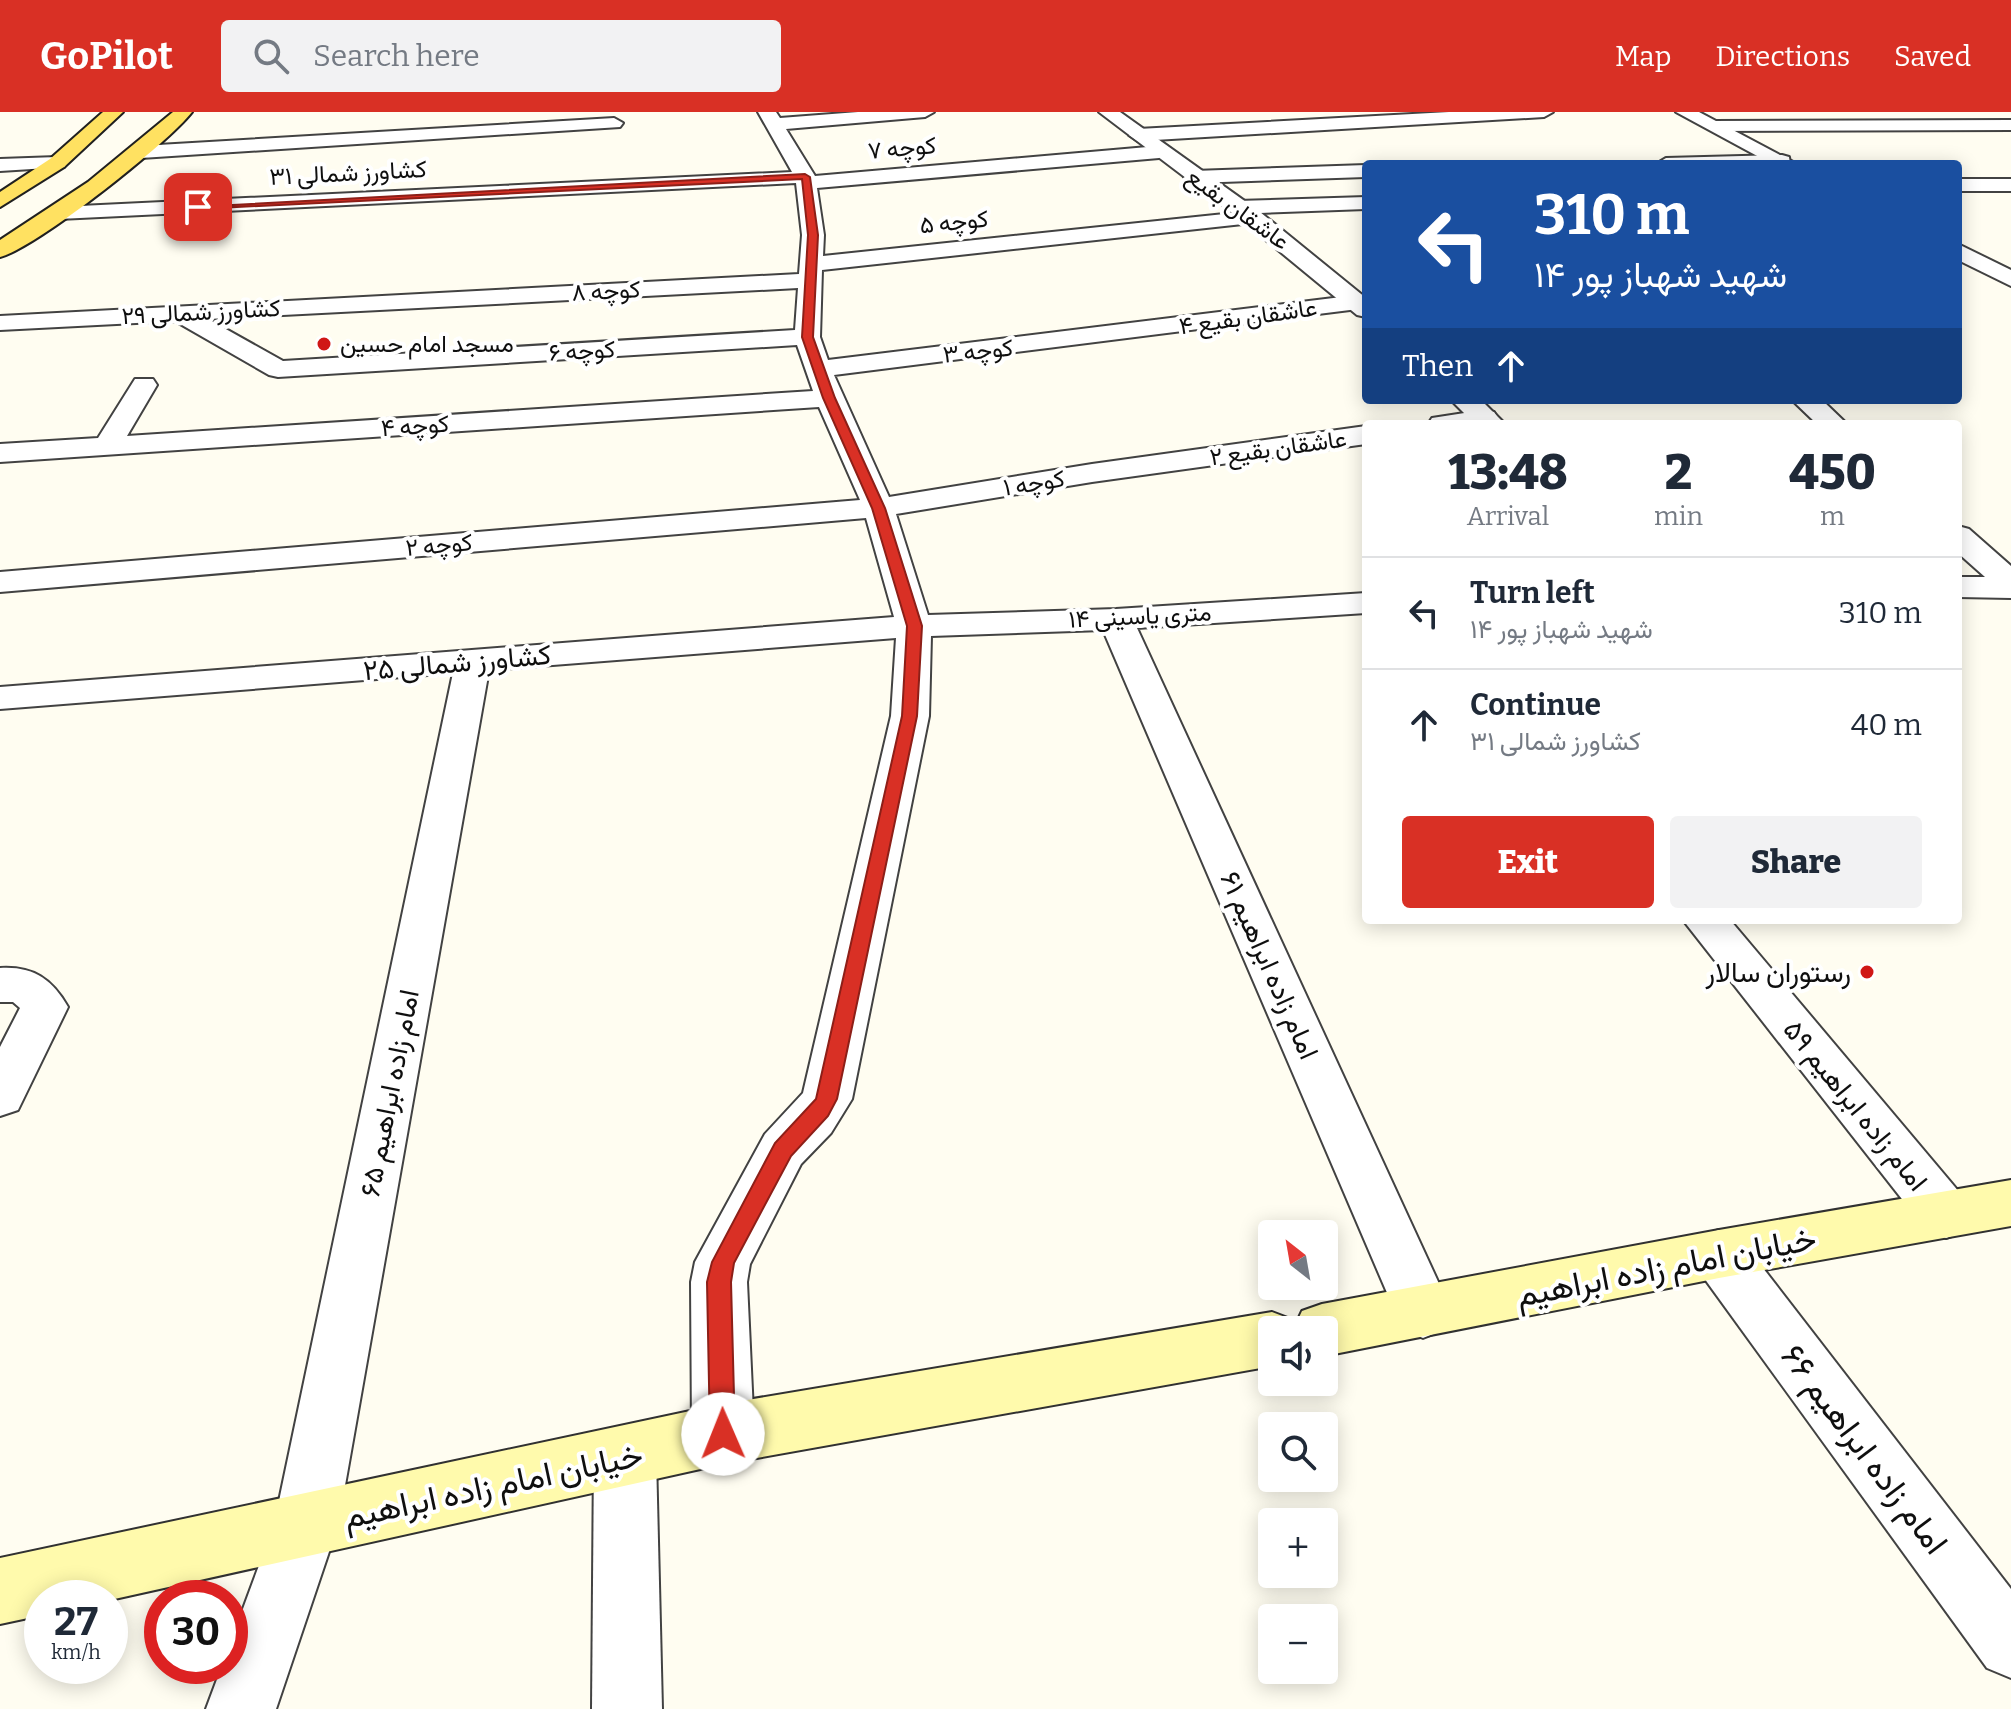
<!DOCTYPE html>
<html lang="en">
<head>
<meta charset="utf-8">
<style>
	body { margin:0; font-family:Bitter,Vazirmatn,serif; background:#f2f2f3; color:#1f2937; height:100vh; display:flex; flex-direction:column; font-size:30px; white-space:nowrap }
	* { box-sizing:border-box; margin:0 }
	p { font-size:26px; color:#747a83 }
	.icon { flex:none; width:44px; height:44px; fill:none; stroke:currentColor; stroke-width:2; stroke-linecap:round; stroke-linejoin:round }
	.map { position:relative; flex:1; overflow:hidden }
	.sheet { position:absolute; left:1362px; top:308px; width:600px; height:504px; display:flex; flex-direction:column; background:#fff; border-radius:8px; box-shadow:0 4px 20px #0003 }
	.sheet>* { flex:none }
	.guide { position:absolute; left:1362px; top:48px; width:600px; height:244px; border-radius:8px; box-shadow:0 4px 20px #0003; background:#1a4fa0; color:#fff; overflow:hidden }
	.needle { width:52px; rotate:329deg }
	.controls { position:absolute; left:1258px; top:1108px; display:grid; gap:16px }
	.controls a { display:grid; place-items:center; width:80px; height:80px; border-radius:8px; background:#fff; box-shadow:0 4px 20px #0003; font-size:40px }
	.speed { position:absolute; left:24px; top:1468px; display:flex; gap:16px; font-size:40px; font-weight:700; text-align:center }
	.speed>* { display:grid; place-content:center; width:104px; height:104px; border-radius:50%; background:#fff; box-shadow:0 4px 20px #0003; line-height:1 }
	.speed small { font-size:20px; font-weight:400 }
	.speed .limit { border:12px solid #d22; background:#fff; color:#111 }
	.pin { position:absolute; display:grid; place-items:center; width:68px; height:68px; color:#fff; margin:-34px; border-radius:16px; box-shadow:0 4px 12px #0006 }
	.me { position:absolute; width:88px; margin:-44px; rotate:359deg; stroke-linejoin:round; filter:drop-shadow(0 0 6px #0008) }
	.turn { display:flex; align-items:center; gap:28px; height:168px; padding:0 40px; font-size:36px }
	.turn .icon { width:104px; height:104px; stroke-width:2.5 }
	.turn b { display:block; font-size:56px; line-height:68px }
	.then { display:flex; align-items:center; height:76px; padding:0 40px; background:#0003; gap:16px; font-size:30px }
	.eta { display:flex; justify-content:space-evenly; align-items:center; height:136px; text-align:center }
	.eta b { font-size:48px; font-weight:800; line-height:56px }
	.cta { display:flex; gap:16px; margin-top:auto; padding:16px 40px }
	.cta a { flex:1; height:92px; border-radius:8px; background:#d93025; color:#fff; font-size:32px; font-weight:800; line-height:92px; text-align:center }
	.cta a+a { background:#f2f2f3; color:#1f2937 }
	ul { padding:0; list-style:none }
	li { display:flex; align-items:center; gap:24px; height:112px; padding:0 40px; border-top:2px solid #e0e1e3 }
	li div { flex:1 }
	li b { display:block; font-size:30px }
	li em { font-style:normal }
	header { display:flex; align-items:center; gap:48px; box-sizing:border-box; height:112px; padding:0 40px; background:#d93025; color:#fff }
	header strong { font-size:38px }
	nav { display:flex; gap:44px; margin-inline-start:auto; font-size:28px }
	.search { width:560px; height:72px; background:#f2f2f3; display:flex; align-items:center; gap:20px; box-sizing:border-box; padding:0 28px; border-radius:8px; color:#747a83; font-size:30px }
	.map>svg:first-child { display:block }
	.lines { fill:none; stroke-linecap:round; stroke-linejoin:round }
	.minor-casing { stroke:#424242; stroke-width:4 }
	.tertiary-casing { stroke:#424242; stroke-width:4 }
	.secondary-casing { stroke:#313131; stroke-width:4 }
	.primary-casing { stroke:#202020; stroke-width:4 }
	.minor { fill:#fff; fill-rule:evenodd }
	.tertiary { fill:#fff; fill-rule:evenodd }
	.secondary { fill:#fffaac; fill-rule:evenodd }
	.primary { fill:#ffe161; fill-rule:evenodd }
	.route { fill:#d93025; stroke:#8d1f18; stroke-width:2 }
	.poi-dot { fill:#d01716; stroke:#fff; stroke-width:3 }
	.labels { text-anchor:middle; stroke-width:8; stroke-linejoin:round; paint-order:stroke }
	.far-street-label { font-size:24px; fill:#0f0f0f; stroke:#fff }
	.far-poi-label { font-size:24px; fill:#0f0f0f; stroke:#fff; text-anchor:start }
	.street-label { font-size:28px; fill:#0f0f0f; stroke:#fff }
	.poi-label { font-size:28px; fill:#0f0f0f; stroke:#fff; text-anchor:end }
	.near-street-label { font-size:34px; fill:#0f0f0f; stroke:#fff }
</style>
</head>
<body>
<header>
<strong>GoPilot</strong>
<div class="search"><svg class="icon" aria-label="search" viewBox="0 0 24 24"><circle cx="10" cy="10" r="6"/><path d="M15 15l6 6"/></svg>Search here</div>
<nav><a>Map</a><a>Directions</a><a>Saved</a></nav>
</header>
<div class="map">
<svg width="2011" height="1597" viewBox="0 0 2011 1597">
	<rect width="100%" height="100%" fill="#fffdf1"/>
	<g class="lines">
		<!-- minor casing -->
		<g class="minor-casing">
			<g id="minor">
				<path d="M 758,0 L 776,0 L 780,6 L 858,0 L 934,0 L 925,5 L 786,17 L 815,64 L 1159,34 L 1169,40 L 1159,46 L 817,76 L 824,123 L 823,144 L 1234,101 L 1227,95 L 1237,89 L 1366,85 L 1366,97 L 1260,101 L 1263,105 L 1260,110 L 1252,111 L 822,158 L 820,225 L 828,248 L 1358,183 L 1366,185 L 1366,195 L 1358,197 L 834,263 L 889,385 L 1092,352 L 1366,314 L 1366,332 L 1092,370 L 896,402 L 928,503 L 1116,497 L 1366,481 L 1366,501 L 1137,516 L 1452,1200 L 1443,1218 L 1423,1226 L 1403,1218 L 1103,518 L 931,524 L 929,604 L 852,987 L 831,1021 L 801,1052 L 750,1152 L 747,1170 L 754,1322 L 745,1343 L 723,1352 L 701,1343 L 692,1322 L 691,1170 L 695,1150 L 765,1022 L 803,981 L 891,604 L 896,526 L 489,558 L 338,1413 L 276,1597 L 206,1597 L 222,1554 L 230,1554 L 230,1532 L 274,1413 L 453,561 L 0,597 L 0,575 L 894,505 L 866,406 L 0,480 L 0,460 L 860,388 L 819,295 L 0,350 L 0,332 L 98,326 L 135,267 L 153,267 L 157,273 L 127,324 L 813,279 L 797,233 L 278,265 L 269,263 L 175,209 L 0,218 L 0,204 L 799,162 L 802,123 L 796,71 L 59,107 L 48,101 L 59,95 L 792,60 ZM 798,176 L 795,218 L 283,249 L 208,207 Z"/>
				<path d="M 1449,0 L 1553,0 L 1544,5 L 1138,29 L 1129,23 L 1138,17 Z"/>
				<path d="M 614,6 L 623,11 L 620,15 L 141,46 L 131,40 L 141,34 Z"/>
				<path d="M 2011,8 L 2011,18 L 1714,19 L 1705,14 L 1714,9 Z"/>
				<path d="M 1782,43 L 1789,45 L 1790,52 L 1656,52 L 1666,46 Z"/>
				<path d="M 57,45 L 64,47 L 67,51 L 64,55 L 0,59 L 0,47 Z"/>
				<path d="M 1366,53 L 1366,65 L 1194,71 L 1184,65 L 1194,59 Z"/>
				<rect x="1958" y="67" width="53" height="12"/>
				<path d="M 1792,288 L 1822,288 L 1847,312 L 1817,312 Z"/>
				<path d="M 1484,298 L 1494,300 L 1498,306 L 1494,312 L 1428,312 L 1432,306 Z"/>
				<path d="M 1958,414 L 1969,417 L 2011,454 L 2011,486 L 1958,485 L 1958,465 L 1985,465 L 1958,441 Z"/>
				<path d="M 1683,808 L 1730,808 L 1965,1087 L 1973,1103 L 1965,1119 L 1946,1126 L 1927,1119 Z"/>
				<path d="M 0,856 C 33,854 52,867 68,895 L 18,998 L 0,1004 L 0,935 L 20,896 L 13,890 L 0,890 Z"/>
				<path d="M 1719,1118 L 1739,1125 L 2011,1477 L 2011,1566 L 1987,1556 L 1699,1159 L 1691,1142 L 1699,1125 Z"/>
				<path d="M 625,1315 L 647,1324 L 656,1345 L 662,1597 L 592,1597 L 594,1345 L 603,1324 Z"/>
			</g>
		</g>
		<!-- tertiary casing -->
		<g class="tertiary-casing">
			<g id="tertiary">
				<path d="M 1099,0 L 1120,0 L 1260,100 L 1366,186 L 1366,205 L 1357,203 L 1244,110 Z"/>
				<path d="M 1676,0 L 1699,0 L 1797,52 L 1772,52 Z"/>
				<path d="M 1958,132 L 2011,158 L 2011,174 L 1958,148 Z"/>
				<path d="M 1451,288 L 1481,288 L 1505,312 L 1475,312 Z"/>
			</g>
		</g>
		<!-- secondary casing -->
		<g class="secondary-casing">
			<path id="secondary" d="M 2011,1068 L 2011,1114 L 1719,1166 L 1324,1244 L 1324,1218 L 1272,1218 L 1272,1254 L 723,1352 L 110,1488 L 42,1486 L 42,1503 L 0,1512 L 0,1446 L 723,1292 L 1272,1200 L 1293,1208 L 1295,1214 L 1302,1199 L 1322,1192 L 1719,1118 Z"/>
		</g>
		<!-- primary casing -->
		<g class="primary-casing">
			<g id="primary">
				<path d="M 103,0 L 123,0 L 64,55 L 0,95 L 0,80 L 50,47 Z"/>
				<path d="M 173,0 L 192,0 C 167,32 36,136 0,145 L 0,128 L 88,70 Z"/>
			</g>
		</g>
		<!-- minor -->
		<use href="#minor" class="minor"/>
		<!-- tertiary -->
		<use href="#tertiary" class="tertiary"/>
		<!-- secondary -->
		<use href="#secondary" class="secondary"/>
		<!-- primary -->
		<use href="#primary" class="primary"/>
	</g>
	<!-- route -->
	<path class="route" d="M 805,62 L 810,65 L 818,123 L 813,225 L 835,286 L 885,396 L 922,514 L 917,604 L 837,987 L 828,1004 L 791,1044 L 734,1151 L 731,1170 L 735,1322 L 732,1331 L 723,1334 L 714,1331 L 710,1322 L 707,1170 L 712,1150 L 775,1031 L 816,987 L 902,604 L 907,514 L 872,396 L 823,286 L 802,225 L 808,123 L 802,67 L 198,97 L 194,95 Z"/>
	<!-- markers -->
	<g class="poi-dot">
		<circle cx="324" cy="232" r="8"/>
		<circle cx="1867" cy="860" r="8"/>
	</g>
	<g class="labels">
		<!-- far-street labels -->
		<g class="far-street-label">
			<text transform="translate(902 36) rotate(-5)" y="8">کوچه ۷</text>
			<text transform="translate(348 61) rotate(-3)" y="8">کشاورز شمالی ۳۱</text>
			<text transform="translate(1238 97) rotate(36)" y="8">عاشقان بقیع</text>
			<text transform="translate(954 110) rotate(-6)" y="8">کوچه ۵</text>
			<text transform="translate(606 179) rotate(-3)" y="8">کوچه ۸</text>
			<text transform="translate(201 200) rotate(-3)" y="8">کشاورز شمالی ۲۹</text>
			<text transform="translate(1248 205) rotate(-8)" y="8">عاشقان بقیع ۴</text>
			<text transform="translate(582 239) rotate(-3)" y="8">کوچه ۶</text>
			<text transform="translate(978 239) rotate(-6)" y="8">کوچه ۳</text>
			<text transform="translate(415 314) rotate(-4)" y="8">کوچه ۴</text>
			<text transform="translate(1278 336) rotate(-8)" y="8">عاشقان بقیع ۲</text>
			<text transform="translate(1034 371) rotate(-9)" y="8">کوچه ۱</text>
			<text transform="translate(439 433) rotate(-5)" y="8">کوچه ۲</text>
			<text transform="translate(1140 504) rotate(-3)" y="8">۱۴ متری یاسینی</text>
		</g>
		<!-- far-poi labels -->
		<g class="far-poi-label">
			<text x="340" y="240">مسجد امام حسین</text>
		</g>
		<!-- street labels -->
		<g class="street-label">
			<text transform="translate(457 550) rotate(-5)" y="10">کشاورز شمالی ۲۵</text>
			<text transform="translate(1270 853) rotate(66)" y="10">امام زاده ابراهیم ۶۱</text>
			<text transform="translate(389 981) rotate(-79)" y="10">امام زاده ابراهیم ۶۵</text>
			<text transform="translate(1856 993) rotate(51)" y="10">امام زاده ابراهیم ۵۹</text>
		</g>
		<!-- poi labels -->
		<g class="poi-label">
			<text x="1851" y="870">رستوران سالار</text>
		</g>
		<!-- near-street labels -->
		<g class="near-street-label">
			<text transform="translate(1666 1154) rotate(-11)" y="12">خیابان امام زاده ابراهیم</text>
			<text transform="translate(1865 1337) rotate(53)" y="12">امام زاده ابراهیم ۶۶</text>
			<text transform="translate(493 1373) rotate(-12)" y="12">خیابان امام زاده ابراهیم</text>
		</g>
	</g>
</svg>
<div class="controls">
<a><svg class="needle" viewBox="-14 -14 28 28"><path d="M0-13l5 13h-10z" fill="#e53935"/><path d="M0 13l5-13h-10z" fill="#747a83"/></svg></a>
<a><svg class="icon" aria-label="sound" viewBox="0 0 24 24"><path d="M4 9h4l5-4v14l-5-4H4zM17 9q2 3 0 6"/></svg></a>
<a><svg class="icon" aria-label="search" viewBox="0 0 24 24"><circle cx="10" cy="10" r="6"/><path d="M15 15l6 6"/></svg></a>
<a>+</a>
<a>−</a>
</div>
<div class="speed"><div>27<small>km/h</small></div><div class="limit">30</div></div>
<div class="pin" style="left:198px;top:95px;background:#d93025"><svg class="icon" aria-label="arrive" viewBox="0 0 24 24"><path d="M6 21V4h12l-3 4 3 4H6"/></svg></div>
<svg class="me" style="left:723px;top:1322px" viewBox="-20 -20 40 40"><circle r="19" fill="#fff"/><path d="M0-13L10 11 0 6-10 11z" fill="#d93025"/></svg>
<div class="guide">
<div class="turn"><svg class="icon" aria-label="left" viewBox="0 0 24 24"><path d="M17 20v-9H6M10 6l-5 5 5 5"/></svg><div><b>310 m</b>شهید شهباز پور ۱۴</div></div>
<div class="then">Then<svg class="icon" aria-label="ahead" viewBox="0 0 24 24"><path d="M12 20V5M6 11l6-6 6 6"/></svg></div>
</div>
<section class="sheet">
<div class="eta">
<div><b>13:48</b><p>Arrival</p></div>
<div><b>2</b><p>min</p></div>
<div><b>450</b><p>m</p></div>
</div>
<ul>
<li><svg class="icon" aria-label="left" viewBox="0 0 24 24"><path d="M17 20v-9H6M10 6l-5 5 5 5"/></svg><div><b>Turn left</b><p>شهید شهباز پور ۱۴</p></div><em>310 m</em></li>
<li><svg class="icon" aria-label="ahead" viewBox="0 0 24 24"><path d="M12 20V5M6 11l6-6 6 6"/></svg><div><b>Continue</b><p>کشاورز شمالی ۳۱</p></div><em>40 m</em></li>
</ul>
<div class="cta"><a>Exit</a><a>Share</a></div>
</section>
</div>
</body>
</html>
